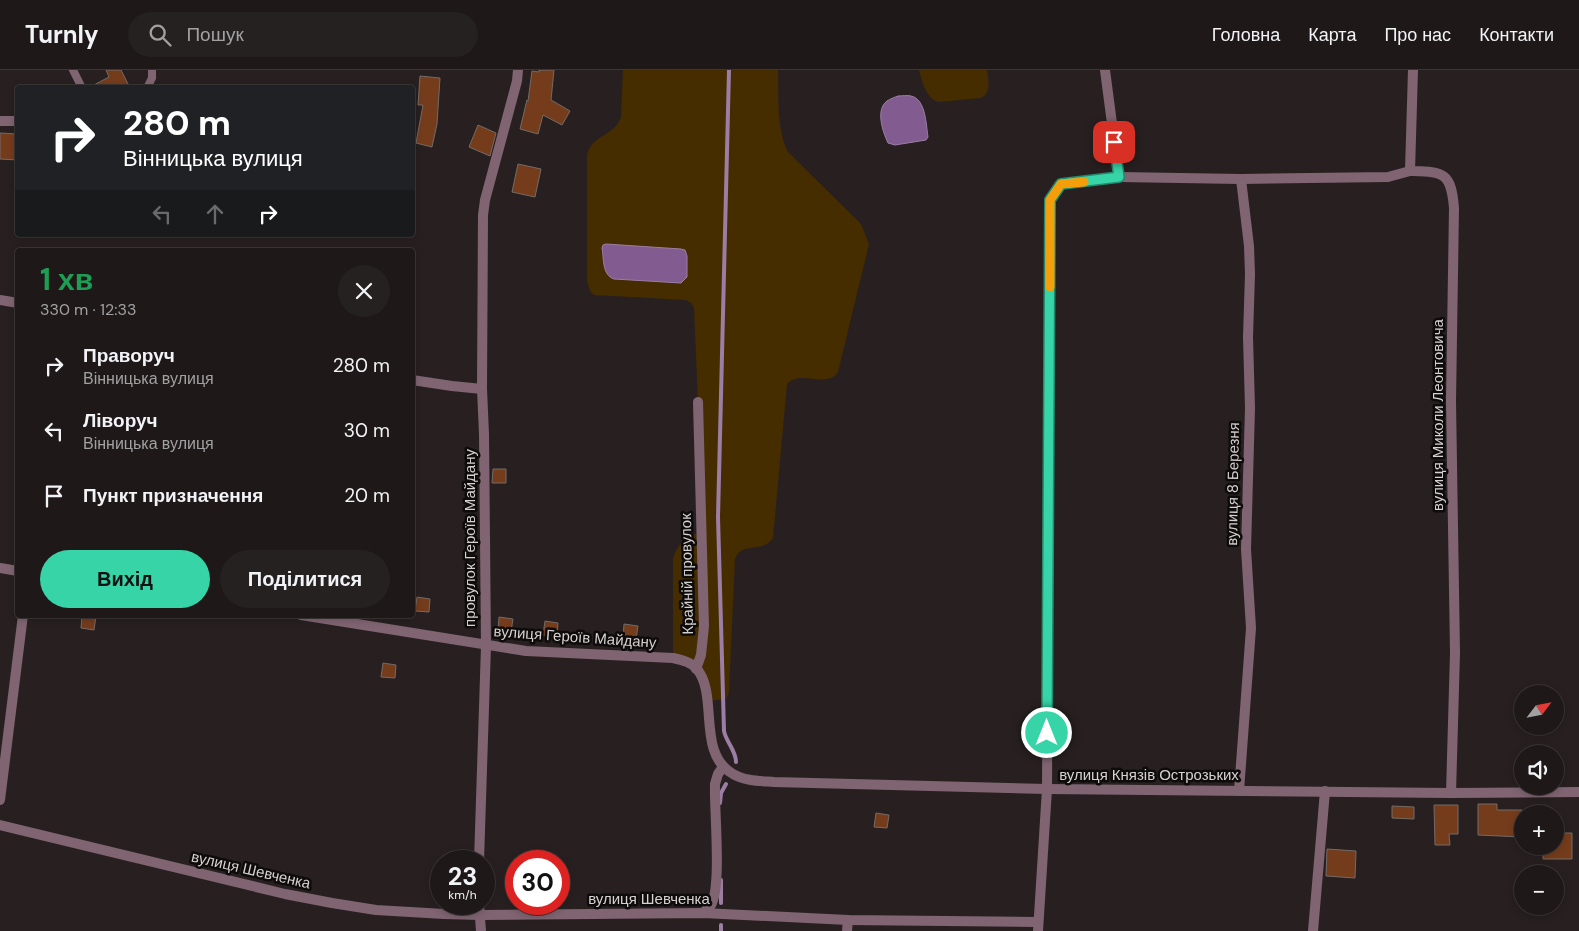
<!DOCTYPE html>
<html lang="uk">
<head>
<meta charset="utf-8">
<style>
	body { margin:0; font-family:"DM Sans",sans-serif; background:#262121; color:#f1f3f6; height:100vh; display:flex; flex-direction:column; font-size:19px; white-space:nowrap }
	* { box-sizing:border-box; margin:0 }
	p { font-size:16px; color:#a1a0a2 }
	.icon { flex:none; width:28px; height:28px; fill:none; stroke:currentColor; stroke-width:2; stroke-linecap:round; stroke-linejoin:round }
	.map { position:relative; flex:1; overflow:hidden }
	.side { position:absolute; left:15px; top:178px; width:400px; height:370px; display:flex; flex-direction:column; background:#1e1818; border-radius:5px; box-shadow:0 2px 8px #0003,0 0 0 1px #3c3737 }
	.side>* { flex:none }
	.guide { position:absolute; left:15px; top:15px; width:400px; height:152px; border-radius:5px; box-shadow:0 2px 8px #0003,0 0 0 1px #3c3737; background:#202124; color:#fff; overflow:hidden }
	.needle { width:32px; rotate:58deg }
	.buttons { position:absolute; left:1514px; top:615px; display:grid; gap:10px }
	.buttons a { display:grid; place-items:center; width:50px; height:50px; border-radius:50%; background:#1e1818; box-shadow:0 2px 8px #0003,0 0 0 1px #3c3737; font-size:25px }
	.speed { position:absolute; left:430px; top:780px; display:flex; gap:10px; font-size:25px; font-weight:700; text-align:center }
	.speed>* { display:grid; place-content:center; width:65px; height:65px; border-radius:50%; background:#1e1818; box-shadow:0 2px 8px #0003,0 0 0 1px #3c3737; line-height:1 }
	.speed small { font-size:12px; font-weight:400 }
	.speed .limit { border:8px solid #d22; background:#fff; color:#111 }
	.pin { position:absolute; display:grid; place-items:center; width:42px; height:42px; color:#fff; margin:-21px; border-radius:10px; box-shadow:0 2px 8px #0006 }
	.me { position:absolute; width:55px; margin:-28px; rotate:0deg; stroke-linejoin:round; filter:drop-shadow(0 0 4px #0008) }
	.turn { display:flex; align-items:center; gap:18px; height:105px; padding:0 25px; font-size:22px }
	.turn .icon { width:65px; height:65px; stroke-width:2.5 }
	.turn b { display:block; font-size:35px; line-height:42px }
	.lanes { display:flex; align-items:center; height:48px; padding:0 25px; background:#0003; justify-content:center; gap:25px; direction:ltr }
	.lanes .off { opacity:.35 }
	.round { display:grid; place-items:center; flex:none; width:52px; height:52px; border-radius:26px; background:#262121 }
	.head { display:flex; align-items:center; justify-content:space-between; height:85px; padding:0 25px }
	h1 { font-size:30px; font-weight:700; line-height:38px; color:#1e9e55 }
	.cta { display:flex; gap:10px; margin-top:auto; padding:10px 25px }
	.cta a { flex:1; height:58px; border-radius:30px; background:#36d4a7; color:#111; font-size:20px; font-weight:700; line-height:58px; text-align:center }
	.cta a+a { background:#262121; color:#f1f3f6 }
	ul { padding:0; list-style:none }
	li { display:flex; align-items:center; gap:15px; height:65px; padding:0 25px }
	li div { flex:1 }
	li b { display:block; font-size:19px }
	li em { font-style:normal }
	header { display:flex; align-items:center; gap:30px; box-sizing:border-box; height:70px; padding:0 25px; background:#1e1818; border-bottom:1px solid #3c3737 }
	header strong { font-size:24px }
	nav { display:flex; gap:28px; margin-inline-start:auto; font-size:18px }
	.search { width:350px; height:45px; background:#262121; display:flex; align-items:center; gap:12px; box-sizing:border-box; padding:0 18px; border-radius:28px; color:#a1a0a2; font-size:19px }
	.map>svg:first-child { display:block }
	.green { fill:#452d00 }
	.water { fill:#825b90; stroke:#9c7ea4 }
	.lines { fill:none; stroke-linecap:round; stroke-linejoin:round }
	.stream { stroke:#9c7ea4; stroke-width:4 }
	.building { fill:#753c1c; stroke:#736b67 }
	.service { stroke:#806472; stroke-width:8 }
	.minor { stroke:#806472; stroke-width:10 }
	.tertiary { stroke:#806472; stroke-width:10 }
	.route-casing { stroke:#238a6d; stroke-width:12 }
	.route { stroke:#36d4a7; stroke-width:9 }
	.slow { stroke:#f59e0b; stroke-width:9 }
	.labels { text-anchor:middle; stroke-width:5; stroke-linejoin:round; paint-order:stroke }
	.street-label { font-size:15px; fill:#d7d1d1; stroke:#0e0b0b }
</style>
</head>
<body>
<header>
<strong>Turnly</strong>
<div class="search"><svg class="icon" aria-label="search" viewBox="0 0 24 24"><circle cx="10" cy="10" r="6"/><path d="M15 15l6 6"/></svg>Пошук</div>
<nav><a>Головна</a><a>Карта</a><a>Про нас</a><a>Контакти</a></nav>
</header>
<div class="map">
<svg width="1579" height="861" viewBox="0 0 1579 861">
	<rect width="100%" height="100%" fill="#282020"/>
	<!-- green -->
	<g class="green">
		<path d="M 623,0 L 778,0 C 779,25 776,59 788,82 L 861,154 L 869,174 L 838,302 C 827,319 800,299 787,314 L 773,468 C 762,484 741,471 735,489 L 729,622 L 726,629 L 707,631 L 696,599 L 673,588 L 673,489 C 678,473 683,471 697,463 L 698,332 L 694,238 L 691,233 L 686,230 L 594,225 L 590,221 L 587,211 L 587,85 C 591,65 615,66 621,47 Z"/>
		<path d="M 919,0 L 987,0 C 988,10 992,22 981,28 L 939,32 C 926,29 922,11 919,0 Z"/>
	</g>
	<!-- water -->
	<g class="water">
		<path d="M 898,26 C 902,26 907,25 911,26 C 926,29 926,55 928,67 L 926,70 L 895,75 L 888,73 C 883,62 875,40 887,31 C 890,29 895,27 898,26 Z"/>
		<path d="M 606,174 L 681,179 L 685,180 L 687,186 L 687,207 L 681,213 L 614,209 C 602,205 604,189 602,178 L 603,175 Z"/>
	</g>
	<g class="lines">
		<!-- stream -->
		<g class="stream">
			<path d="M 729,0 L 718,447 L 724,661 C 726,672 736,680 736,692"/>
			<path d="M 720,733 L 721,723 L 726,714"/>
			<path d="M 721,810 L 721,833"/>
			<path d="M 721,855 L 721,861"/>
		</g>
	</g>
	<!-- building -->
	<g class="building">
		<path d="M 106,0 L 121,0 L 130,18 L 88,18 L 109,7 Z"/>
		<path d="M 539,0 L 554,0 L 551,30 L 570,41 L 562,55 L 543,45 L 538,64 L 520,59 L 527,30 L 528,31 L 532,1 L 539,2 Z"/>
		<path d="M 420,6 L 440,8 L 437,54 L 432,77 L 416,73 L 423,35 L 418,35 Z"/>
		<path d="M 478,55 L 496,63 L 490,86 L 469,77 Z"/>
		<path d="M 0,63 L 18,64 L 18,90 L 0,89 Z"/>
		<path d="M 518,94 L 541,99 L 535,127 L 512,122 Z"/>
		<path d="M 493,399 L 506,399 L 506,413 L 492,413 Z"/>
		<path d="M 417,527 L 430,529 L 429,542 L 415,541 Z"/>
		<path d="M 82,545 L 96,546 L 94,560 L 81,558 Z"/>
		<path d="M 499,547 L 513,549 L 511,562 L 498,561 Z"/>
		<path d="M 545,551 L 558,553 L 557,566 L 543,565 Z"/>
		<path d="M 624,554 L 638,556 L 636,569 L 623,567 Z"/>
		<path d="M 383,593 L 396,595 L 395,608 L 381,607 Z"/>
		<path d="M 1478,734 L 1497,734 L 1497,740 L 1522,740 L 1522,767 L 1478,765 Z"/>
		<path d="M 1434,735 L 1458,735 L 1458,764 L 1449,764 L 1450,775 L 1435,775 Z"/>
		<path d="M 1392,736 L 1414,737 L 1414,749 L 1392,748 Z"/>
		<path d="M 876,743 L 889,745 L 887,758 L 874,757 Z"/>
		<path d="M 1555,763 L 1572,763 L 1572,789 L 1543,789 L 1543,776 L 1555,776 Z"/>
		<path d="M 1327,779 L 1356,781 L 1355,808 L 1326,806 Z"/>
	</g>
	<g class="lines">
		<!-- service -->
		<g class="service">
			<path d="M 73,0 L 82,18"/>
			<path d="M 147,18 L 152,8 L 152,0"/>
		</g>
		<!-- minor -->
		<g class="minor">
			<path d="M 1413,0 L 1410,101 C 1443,102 1451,101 1454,138 L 1451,331 L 1455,583 L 1451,723"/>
			<path d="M 0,51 L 18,51"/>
			<path d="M 1119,107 L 1241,109 L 1388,107 L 1410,101"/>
			<path d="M 0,230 L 18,233"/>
			<path d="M 412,310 L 452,316 L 482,319"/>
			<path d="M 696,599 L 701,585 L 704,556 L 698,332"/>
			<path d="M 1239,721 L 1251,558 L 1246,479 L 1250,338 L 1248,267 L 1250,204 L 1249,176 L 1241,109"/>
			<path d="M 0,730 L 23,545"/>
			<path d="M 0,755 L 285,824 L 332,833 L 376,840 L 444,844 L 480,845 L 703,843 L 848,850 L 1038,852"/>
			<path d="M 479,791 L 486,576 L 484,364 L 482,319 L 483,145 L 485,130 L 517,11 L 518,0"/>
			<path d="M 479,834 L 481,861"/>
			<path d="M 703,843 C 705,841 709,838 711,835 C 722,816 714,740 715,714 L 718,704 L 723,697"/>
			<path d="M 847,861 L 848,850"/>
			<path d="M 1038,861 L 1047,719 L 1050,130 L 1061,114 L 1119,107 L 1105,0"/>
			<path d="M 1313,861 L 1325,721"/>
		</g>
		<!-- tertiary -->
		<g class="tertiary">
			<path d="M 0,498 L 18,501"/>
			<path d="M 301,545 L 526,581 L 673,588 C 682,590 691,592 697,599 C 719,626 696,683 733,704 C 744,711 761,711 774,712 L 1047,719 L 1451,723 L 1579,722"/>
		</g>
	</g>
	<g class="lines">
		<!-- route casing -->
		<g class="route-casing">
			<path id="route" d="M 1047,663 L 1050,130 L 1061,114 L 1119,107 L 1114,72"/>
		</g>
		<!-- route -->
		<use href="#route" class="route"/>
		<!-- slow -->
		<path class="slow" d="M 1050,217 L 1050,130 L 1061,114 L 1084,112"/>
	</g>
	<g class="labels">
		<!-- street labels -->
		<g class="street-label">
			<text transform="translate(1438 345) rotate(-90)" y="5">вулиця Миколи Леонтовича</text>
			<text transform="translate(1233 414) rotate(-89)" y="5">вулиця 8 Березня</text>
			<text transform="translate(470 468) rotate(-90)" y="5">провулок Героїв Майдану</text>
			<text transform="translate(687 504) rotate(-91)" y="5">Крайній провулок</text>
			<text transform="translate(575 567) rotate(4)" y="5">вулиця Героїв Майдану</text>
			<text x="1149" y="710">вулиця Князів Острозьких</text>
			<text transform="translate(251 800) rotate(13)" y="5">вулиця Шевченка</text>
			<text x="649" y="834">вулиця Шевченка</text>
		</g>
	</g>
</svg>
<div class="buttons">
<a><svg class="needle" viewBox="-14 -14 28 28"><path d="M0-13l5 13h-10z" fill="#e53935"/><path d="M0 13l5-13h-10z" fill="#a1a0a2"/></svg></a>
<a><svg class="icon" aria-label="sound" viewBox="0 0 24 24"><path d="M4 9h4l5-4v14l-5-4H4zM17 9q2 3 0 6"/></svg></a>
<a>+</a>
<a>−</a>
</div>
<div class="speed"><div>23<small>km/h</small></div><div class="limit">30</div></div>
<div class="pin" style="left:1114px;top:72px;background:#d93025"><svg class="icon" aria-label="arrive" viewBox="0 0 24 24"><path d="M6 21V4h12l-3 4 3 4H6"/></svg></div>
<svg class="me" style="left:1047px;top:663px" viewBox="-20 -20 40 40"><circle r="17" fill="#36d4a7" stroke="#fff" stroke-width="3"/><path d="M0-11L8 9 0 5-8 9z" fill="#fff"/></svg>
<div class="guide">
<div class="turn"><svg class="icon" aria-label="right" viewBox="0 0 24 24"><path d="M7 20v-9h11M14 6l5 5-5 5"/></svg><div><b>280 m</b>Вінницька вулиця</div></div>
<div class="lanes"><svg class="icon off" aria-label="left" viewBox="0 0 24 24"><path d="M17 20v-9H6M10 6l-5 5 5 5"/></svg><svg class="icon off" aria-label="ahead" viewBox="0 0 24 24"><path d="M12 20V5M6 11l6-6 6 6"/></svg><svg class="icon" aria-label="right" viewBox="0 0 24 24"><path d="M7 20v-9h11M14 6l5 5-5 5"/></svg></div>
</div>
<section class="side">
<div class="head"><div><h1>1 хв</h1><p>330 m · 12:33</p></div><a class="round"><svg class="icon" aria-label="close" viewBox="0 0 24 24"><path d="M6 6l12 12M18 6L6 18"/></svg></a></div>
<ul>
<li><svg class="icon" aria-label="right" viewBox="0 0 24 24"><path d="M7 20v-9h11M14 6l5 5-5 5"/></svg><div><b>Праворуч</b><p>Вінницька вулиця</p></div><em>280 m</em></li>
<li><svg class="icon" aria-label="left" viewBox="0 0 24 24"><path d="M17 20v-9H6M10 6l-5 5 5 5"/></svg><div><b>Ліворуч</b><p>Вінницька вулиця</p></div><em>30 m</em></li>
<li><svg class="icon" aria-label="arrive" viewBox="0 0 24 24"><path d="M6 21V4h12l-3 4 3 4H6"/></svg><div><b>Пункт призначення</b></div><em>20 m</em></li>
</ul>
<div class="cta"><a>Вихід</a><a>Поділитися</a></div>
</section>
</div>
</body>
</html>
